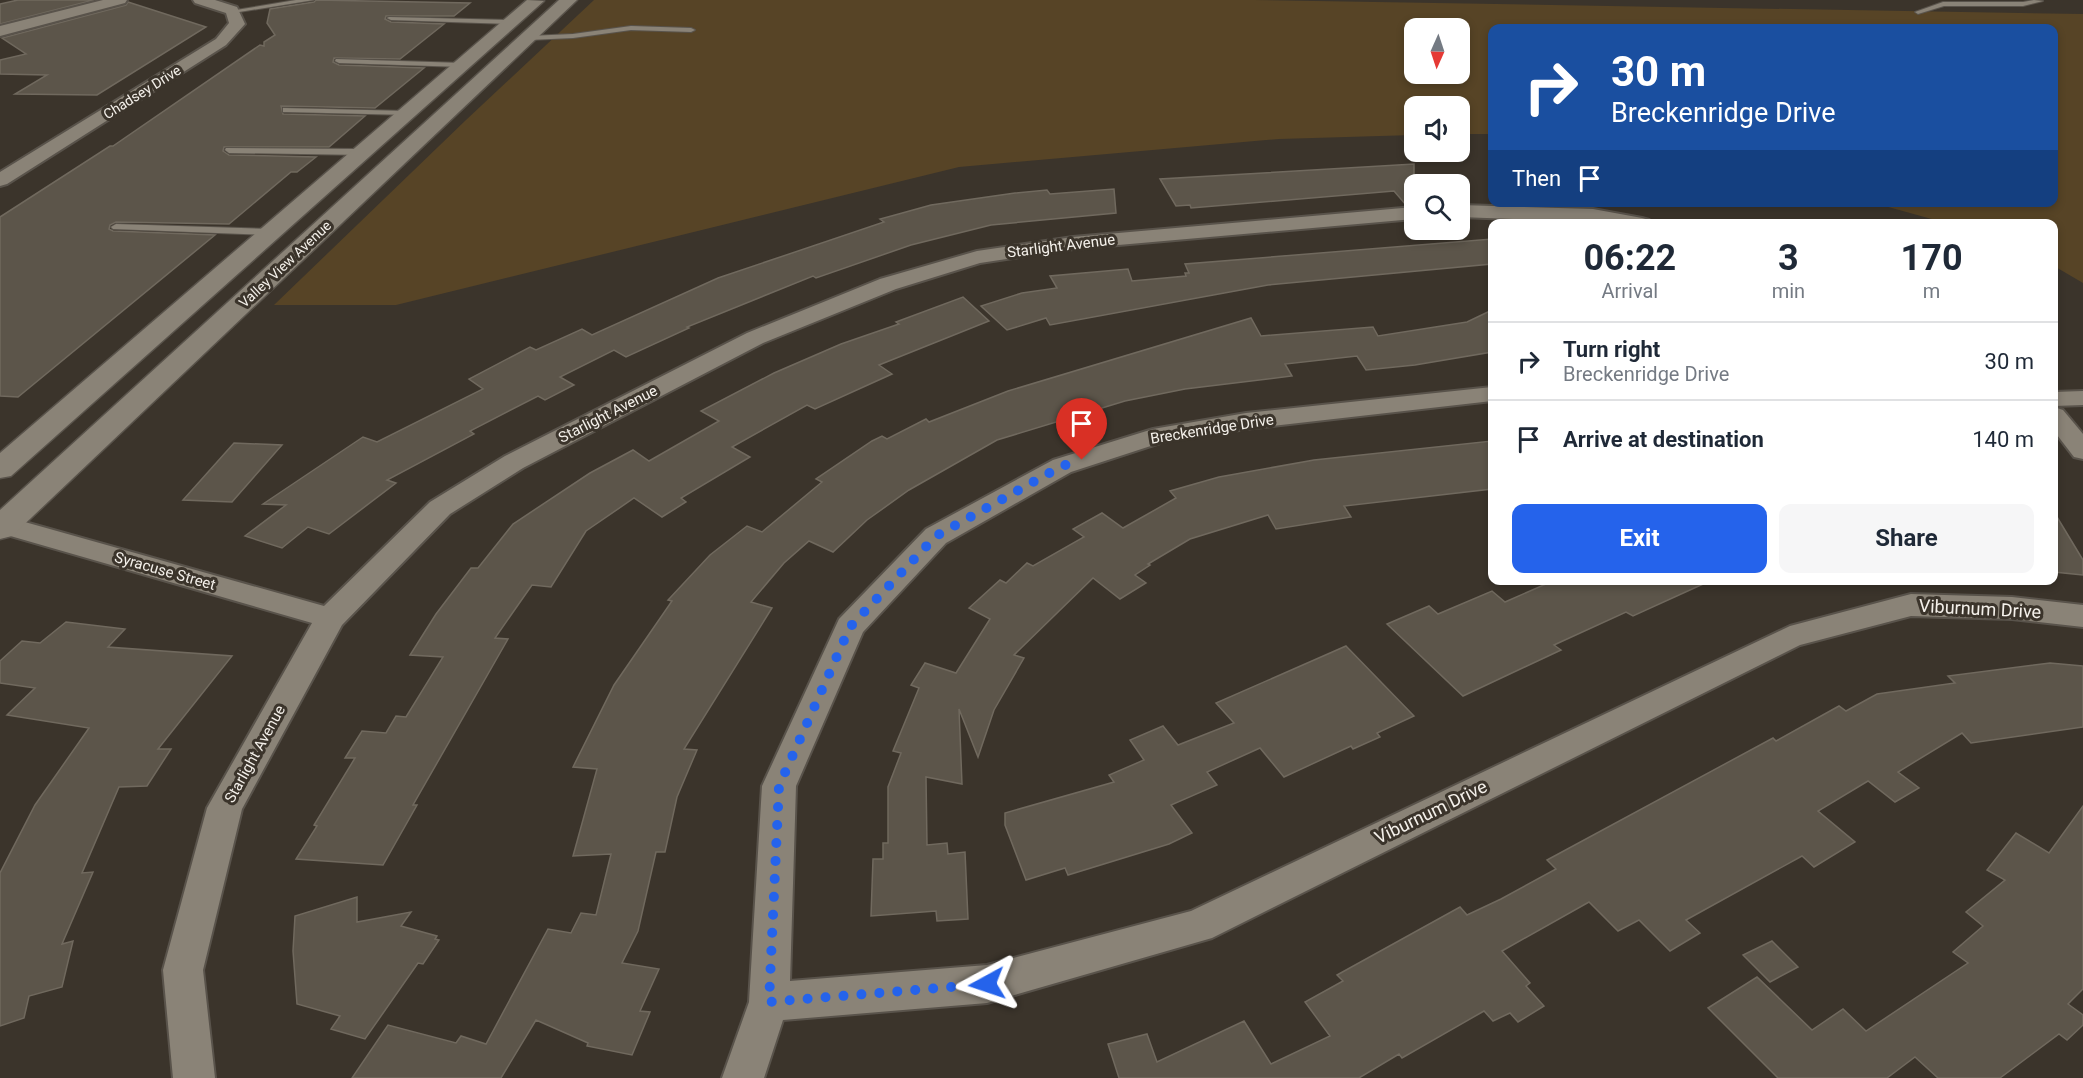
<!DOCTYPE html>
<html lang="en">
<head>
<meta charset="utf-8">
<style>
	body { margin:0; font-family:Roboto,sans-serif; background:#f6f6f7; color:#1f2937; height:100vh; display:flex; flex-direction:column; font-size:22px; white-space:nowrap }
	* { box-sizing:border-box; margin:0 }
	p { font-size:20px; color:#747a83 }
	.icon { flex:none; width:33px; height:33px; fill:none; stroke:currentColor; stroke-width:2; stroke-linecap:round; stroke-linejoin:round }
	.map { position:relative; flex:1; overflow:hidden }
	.details { position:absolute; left:1488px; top:219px; width:570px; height:366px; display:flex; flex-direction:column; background:#fff; border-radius:12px; box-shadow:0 3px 9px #0003 }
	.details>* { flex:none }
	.top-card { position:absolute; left:1488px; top:24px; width:570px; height:183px; border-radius:12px; box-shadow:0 3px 9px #0003; background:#1a4fa0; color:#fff; overflow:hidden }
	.needle { width:39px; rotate:183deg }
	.buttons { position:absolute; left:1404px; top:18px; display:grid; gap:12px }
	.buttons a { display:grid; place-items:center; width:66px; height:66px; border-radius:12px; background:#fff; box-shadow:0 3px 9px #0003; font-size:30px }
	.pin { position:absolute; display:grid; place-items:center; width:51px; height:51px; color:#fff; margin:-62px -26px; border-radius:50% 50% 50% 0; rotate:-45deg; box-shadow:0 0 6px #0007 }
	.pin .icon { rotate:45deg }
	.me { position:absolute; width:66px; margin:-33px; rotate:265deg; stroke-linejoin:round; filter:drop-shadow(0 0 4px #0008) }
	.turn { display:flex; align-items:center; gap:21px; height:126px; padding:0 24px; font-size:27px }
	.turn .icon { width:78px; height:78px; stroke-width:2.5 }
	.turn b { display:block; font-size:42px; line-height:51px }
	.then { display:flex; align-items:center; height:57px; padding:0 24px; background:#0003; gap:12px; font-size:22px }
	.eta { display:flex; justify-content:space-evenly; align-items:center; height:102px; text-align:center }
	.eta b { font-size:36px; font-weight:700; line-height:42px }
	.button { display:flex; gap:12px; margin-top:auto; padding:12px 24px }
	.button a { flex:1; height:69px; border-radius:12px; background:#2563eb; color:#fff; font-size:24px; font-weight:700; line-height:69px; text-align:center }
	.button a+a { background:#f6f6f7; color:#1f2937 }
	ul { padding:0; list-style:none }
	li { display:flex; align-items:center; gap:18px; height:78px; padding:0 24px; border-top:2px solid #e0e1e3 }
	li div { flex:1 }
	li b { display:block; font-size:22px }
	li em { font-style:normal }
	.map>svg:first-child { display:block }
	.green { fill:#574426; fill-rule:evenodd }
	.building { fill:#5c554a; stroke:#70695e; stroke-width:1.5 }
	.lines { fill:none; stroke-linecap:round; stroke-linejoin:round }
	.lane-casing { stroke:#59534b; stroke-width:2 }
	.street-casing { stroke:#59534b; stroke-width:4 }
	.secondary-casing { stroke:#59534b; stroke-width:3 }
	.lane { fill:#8a8377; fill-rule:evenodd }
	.street { fill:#8a8377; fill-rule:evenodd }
	.secondary { fill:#8a8377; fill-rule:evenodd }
	.route { stroke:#2563eb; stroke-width:10; stroke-dasharray:0 18 }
	.labels { text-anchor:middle; stroke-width:6; stroke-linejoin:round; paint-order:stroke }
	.far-street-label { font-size:14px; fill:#f4f0ea; stroke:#3b342b }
	.street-label { font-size:15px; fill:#f4f0ea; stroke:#3b342b }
	.near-street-label { font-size:18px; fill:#f4f0ea; stroke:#3b342b }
</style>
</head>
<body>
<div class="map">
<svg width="2083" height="1078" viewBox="0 0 2083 1078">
	<rect width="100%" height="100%" fill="#3b342b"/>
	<!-- green -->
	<path class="green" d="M 594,0 L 1253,0 L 2083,14 L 2083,283 L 2054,266 L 2054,224 L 1946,223 L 1874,203 L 2054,202 L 2054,28 L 1492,28 L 1492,134 L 1460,134 L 1460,106 L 1414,106 L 1414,135 L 1279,139 L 959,167 L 396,305 L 274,305 L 466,120 ZM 1414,28 L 1460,28 L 1460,74 L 1414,74 Z"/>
	<!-- building -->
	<g class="building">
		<path d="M 18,0 L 94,0 L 0,24 L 0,4 Z"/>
		<path d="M 316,0 L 470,3 L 454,16 L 386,16 L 385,19 L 391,22 L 444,24 L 400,59 L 334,58 L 333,62 L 339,65 L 424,68 L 375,108 L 281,106 L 283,114 L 365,116 L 329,147 L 224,147 L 223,151 L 229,155 L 316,157 L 297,172 L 291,172 L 229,224 L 116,222 L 110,225 L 109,229 L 113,231 L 215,235 L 18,397 L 0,396 L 0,217 L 110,146 L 113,146 L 260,45 L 264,46 L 264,42 L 275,35 L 267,23 L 270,9 L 314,2 Z"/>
		<path d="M 128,2 L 206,27 L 97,95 L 15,94 L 47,75 L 0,74 L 0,60 L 26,54 L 2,38 L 126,5 Z"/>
		<path d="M 1414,164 L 1414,205 L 1406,205 L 1394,191 L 1191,208 L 1190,205 L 1176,206 L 1160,179 Z"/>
		<path d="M 1114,189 L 1116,213 L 991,225 L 911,245 L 816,278 L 813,276 L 687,327 L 689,328 L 626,357 L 614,350 L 560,377 L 574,385 L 545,400 L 538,396 L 470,431 L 474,434 L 387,480 L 396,483 L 329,534 L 308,527 L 282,548 L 245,536 L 286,505 L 263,504 L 363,437 L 377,442 L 483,389 L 469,379 L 530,347 L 536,350 L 582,329 L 592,335 L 718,278 L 884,222 L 880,219 L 895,215 L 931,205 L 1015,193 L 1047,190 L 1050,194 Z"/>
		<path d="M 1492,239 L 1492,264 L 1268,285 L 1050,325 L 1046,318 L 1007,330 L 981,306 L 1022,293 L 1057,288 L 1050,276 L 1128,269 L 1132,281 L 1186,276 L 1185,273 L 1189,273 L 1185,264 Z"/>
		<path d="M 963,297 L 989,321 L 879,365 L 892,374 L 815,409 L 807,405 L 732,447 L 750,457 L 681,498 L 686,502 L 662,517 L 634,498 L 586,531 L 551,587 L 532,585 L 495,638 L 508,639 L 413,805 L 417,805 L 383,865 L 296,859 L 317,826 L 314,825 L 355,758 L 345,758 L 362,731 L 386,733 L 396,716 L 406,717 L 443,657 L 410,655 L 436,614 L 471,568 L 478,568 L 513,524 L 590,473 L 633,450 L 649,461 L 719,421 L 701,411 L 774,373 L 841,344 L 899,324 L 896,322 Z"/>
		<path d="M 1492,310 L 1492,352 L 1415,365 L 1366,370 L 1357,356 L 1285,364 L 1292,376 L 1185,389 L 1125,401 L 997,440 L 909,490 L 867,520 L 833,552 L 809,541 L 784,563 L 751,602 L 772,608 L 684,749 L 697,750 L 677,797 L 665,852 L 656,852 L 638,931 L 622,963 L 659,969 L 640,1011 L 650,1012 L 632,1055 L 587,1046 L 588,1043 L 536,1020 L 501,1078 L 352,1078 L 388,1025 L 456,1043 L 461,1036 L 486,1044 L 548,929 L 571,933 L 581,913 L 596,915 L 611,854 L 573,856 L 597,769 L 573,767 L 614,685 L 672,601 L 668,600 L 710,555 L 747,526 L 762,532 L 822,482 L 816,479 L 872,441 L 882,436 L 887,439 L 926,419 L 929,422 L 1008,391 L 1251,318 L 1261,336 L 1373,327 L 1378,336 L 1467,322 Z"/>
		<path d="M 1492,441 L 1492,489 L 1344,506 L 1351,517 L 1276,529 L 1268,515 L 1190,539 L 1148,564 L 1150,565 L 1135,575 L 1146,583 L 1120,599 L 1093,578 L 1014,655 L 1024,658 L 994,710 L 978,757 L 959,709 L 962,784 L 926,777 L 927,845 L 947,843 L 948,854 L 965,852 L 968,919 L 937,921 L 936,911 L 871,916 L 873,859 L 883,859 L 883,843 L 888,843 L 888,787 L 901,753 L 893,751 L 919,688 L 911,685 L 925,663 L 956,673 L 990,619 L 969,608 L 1000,580 L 1006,583 L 1027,563 L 1033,566 L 1084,537 L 1073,529 L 1102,513 L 1123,528 L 1176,498 L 1170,491 L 1219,477 L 1314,460 Z"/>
		<path d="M 234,443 L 282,445 L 232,502 L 183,500 Z"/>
		<path d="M 2054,512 L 2083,560 L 2083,575 L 2054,572 Z"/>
		<path d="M 1555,580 L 1712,580 L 1633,616 L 1626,612 L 1554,645 L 1561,650 L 1463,696 L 1387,624 L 1429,606 L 1438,614 L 1492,591 L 1505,602 Z"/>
		<path d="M 66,622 L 125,629 L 108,647 L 232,656 L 158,749 L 171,749 L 147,786 L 119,787 L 82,873 L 93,872 L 62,944 L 73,941 L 62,987 L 29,996 L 24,1018 L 0,1026 L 0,873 L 35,805 L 89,728 L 7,715 L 35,688 L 0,683 L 0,661 L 22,641 L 40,643 Z"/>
		<path d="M 1346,646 L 1414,716 L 1377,733 L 1380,737 L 1353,749 L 1351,746 L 1284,777 L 1260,748 L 1207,772 L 1217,785 L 1171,805 L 1192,833 L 1169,844 L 1068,875 L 1065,868 L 1026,880 L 1005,825 L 1005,813 L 1114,782 L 1109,775 L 1144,760 L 1130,740 L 1163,726 L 1178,745 L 1234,723 L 1216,703 Z"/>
		<path d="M 2050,663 L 2083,666 L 2083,727 L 1971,743 L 1962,733 L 1898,772 L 1919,788 L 1895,802 L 1868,781 L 1818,811 L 1855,842 L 1814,867 L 1802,856 L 1686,920 L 1700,933 L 1670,951 L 1639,920 L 1618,931 L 1589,902 L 1502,951 L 1530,983 L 1526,986 L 1544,1006 L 1518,1022 L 1510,1013 L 1493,1021 L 1484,1011 L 1402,1058 L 1399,1054 L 1359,1078 L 1119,1078 L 1108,1044 L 1147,1034 L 1157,1062 L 1244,1021 L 1271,1064 L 1330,1036 L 1305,1002 L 1343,981 L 1337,975 L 1460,907 L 1467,915 L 1501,899 L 1556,869 L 1547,860 L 1773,738 L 1776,741 L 1839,706 L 1846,711 L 1877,694 L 1955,683 L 1948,676 Z"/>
		<path d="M 2083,806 L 2083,989 L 2068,1004 L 2083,1015 L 2083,1025 L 2067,1040 L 2059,1034 L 2000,1078 L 1938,1078 L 1915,1057 L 1887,1078 L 1778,1078 L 1708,1008 L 1757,977 L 1812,1030 L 1843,1009 L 1866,1031 L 1968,963 L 1953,952 L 1983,926 L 1966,912 L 2005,880 L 1987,870 L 2016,833 L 2049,853 Z"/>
		<path d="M 357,897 L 357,922 L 411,912 L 401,926 L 437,936 L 435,939 L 439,940 L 423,964 L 418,963 L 365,1039 L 331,1029 L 340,1016 L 297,1004 L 293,951 L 295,916 Z"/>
		<path d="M 1772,941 L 1798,967 L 1770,982 L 1743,955 Z"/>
	</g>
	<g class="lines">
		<!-- lane casing -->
		<g class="lane-casing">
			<g id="lane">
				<path d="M 296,0 L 314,0 L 233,13 L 230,11 Z"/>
				<path d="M 2034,0 L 2043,1 L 2023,6 L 1944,6 L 1918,14 L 1915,12 L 1943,2 L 2023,2 Z"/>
				<path d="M 389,17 L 512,20 L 516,22 L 512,24 L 391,20 L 387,18 Z"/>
				<path d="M 631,26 L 691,28 L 695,30 L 691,32 L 631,30 L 573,38 L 529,40 L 525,38 L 529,36 L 573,34 Z"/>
				<path d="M 336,59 L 463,63 L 467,65 L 463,67 L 339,63 L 335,61 Z"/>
				<path d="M 283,108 L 408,111 L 412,113 L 408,115 L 286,112 L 283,112 Z"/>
				<path d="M 226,148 L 363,149 L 367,152 L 363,155 L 229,153 L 225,150 Z"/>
				<path d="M 116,224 L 272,229 L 277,232 L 272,235 L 113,229 L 111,227 Z"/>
			</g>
		</g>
		<!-- street casing -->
		<g class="street-casing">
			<g id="street">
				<path d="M 103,0 L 127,0 L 125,3 L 0,36 L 0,26 Z"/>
				<path d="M 193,0 L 215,0 L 237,7 L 245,24 L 226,45 L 7,184 L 0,186 L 0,172 L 216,39 L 229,23 L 226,13 L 195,3 Z"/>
				<path d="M 1460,205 L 1593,209 L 1642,218 L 1649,220 L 1652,224 L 1460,217 Z"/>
				<path d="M 1414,207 L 1414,219 L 1073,249 L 980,263 L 896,289 L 763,343 L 523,468 L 450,514 L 342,625 L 242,809 L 203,970 L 215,1078 L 173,1078 L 163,970 L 207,808 L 312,623 L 0,533 L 0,515 L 324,606 L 430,502 L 505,456 L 747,333 L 880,279 L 977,251 L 1073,237 Z"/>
				<path d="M 1492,387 L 1492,401 L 1246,429 L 1166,441 L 1071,472 L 946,543 L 863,632 L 796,786 L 790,981 L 987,965 L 1191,911 L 1790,626 L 1911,594 L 2012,597 L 2083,605 L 2083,627 L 2012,619 L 1911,616 L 1800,645 L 1212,938 L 987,1003 L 783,1020 L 764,1078 L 722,1078 L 749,1002 L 762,786 L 839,619 L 926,529 L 1053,460 L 1153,429 L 1246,413 Z"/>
				<path d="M 2083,391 L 2083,405 L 2054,406 L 2054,392 Z"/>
				<path d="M 2054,407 L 2063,410 L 2083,434 L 2083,459 L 2074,457 L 2054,431 Z"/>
			</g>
		</g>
		<!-- secondary casing -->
		<g class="secondary-casing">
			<g id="secondary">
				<path d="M 527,0 L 544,1 L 11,476 L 0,478 L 0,453 Z"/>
				<path d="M 559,0 L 577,0 L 12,536 L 0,539 L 0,510 Z"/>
			</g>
		</g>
		<!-- lane -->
		<use href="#lane" class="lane"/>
		<!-- street -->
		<use href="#street" class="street"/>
		<!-- secondary -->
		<use href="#secondary" class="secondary"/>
	</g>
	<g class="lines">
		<!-- route -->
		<path class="route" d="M 987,984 L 769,1002 L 779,786 L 850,627 L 936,536 L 1062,466 L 1082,460"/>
	</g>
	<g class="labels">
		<!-- far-street labels -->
		<g class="far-street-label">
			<text transform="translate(142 92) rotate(-32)" y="5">Chadsey Drive</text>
			<text transform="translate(285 264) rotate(-43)" y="5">Valley View Avenue</text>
		</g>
		<!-- street labels -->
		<g class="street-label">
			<text transform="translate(1061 246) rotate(-7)" y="5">Starlight Avenue</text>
			<text transform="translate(608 414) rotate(-27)" y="5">Starlight Avenue</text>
			<text transform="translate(1212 429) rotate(-9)" y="5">Breckenridge Drive</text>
			<text transform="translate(165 571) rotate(16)" y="5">Syracuse Street</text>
			<text transform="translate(255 754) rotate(-61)" y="5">Starlight Avenue</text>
		</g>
		<!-- near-street labels -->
		<g class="near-street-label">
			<text transform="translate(1980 609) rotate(3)" y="6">Viburnum Drive</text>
			<text transform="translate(1431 812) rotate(-26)" y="6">Viburnum Drive</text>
		</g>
	</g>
</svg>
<div class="buttons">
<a><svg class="needle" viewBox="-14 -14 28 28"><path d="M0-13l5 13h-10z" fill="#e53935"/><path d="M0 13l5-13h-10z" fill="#747a83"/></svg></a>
<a><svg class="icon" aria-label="sound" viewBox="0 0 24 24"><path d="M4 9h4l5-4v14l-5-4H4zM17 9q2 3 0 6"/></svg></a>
<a><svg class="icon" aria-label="search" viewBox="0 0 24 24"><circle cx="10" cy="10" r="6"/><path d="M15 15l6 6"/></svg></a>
</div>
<div class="pin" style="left:1082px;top:460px;background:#d93025"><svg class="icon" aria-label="arrive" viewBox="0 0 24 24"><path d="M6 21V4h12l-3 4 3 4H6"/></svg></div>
<svg class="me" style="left:987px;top:984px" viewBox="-20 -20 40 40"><path d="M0-17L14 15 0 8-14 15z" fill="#2563eb" stroke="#fff" stroke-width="4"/></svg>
<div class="top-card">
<div class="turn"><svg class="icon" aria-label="right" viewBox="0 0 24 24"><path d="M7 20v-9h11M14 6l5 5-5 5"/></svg><div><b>30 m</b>Breckenridge Drive</div></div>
<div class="then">Then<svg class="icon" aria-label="arrive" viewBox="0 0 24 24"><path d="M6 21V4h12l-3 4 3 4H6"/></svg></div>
</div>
<section class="details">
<div class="eta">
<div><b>06:22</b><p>Arrival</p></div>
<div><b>3</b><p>min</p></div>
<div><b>170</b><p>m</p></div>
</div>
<ul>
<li><svg class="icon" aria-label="right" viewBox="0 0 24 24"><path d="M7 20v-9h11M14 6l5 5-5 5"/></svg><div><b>Turn right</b><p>Breckenridge Drive</p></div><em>30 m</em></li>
<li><svg class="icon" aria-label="arrive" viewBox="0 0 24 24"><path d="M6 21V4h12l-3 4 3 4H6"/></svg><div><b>Arrive at destination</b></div><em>140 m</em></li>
</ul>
<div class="button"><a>Exit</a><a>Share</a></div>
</section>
</div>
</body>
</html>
